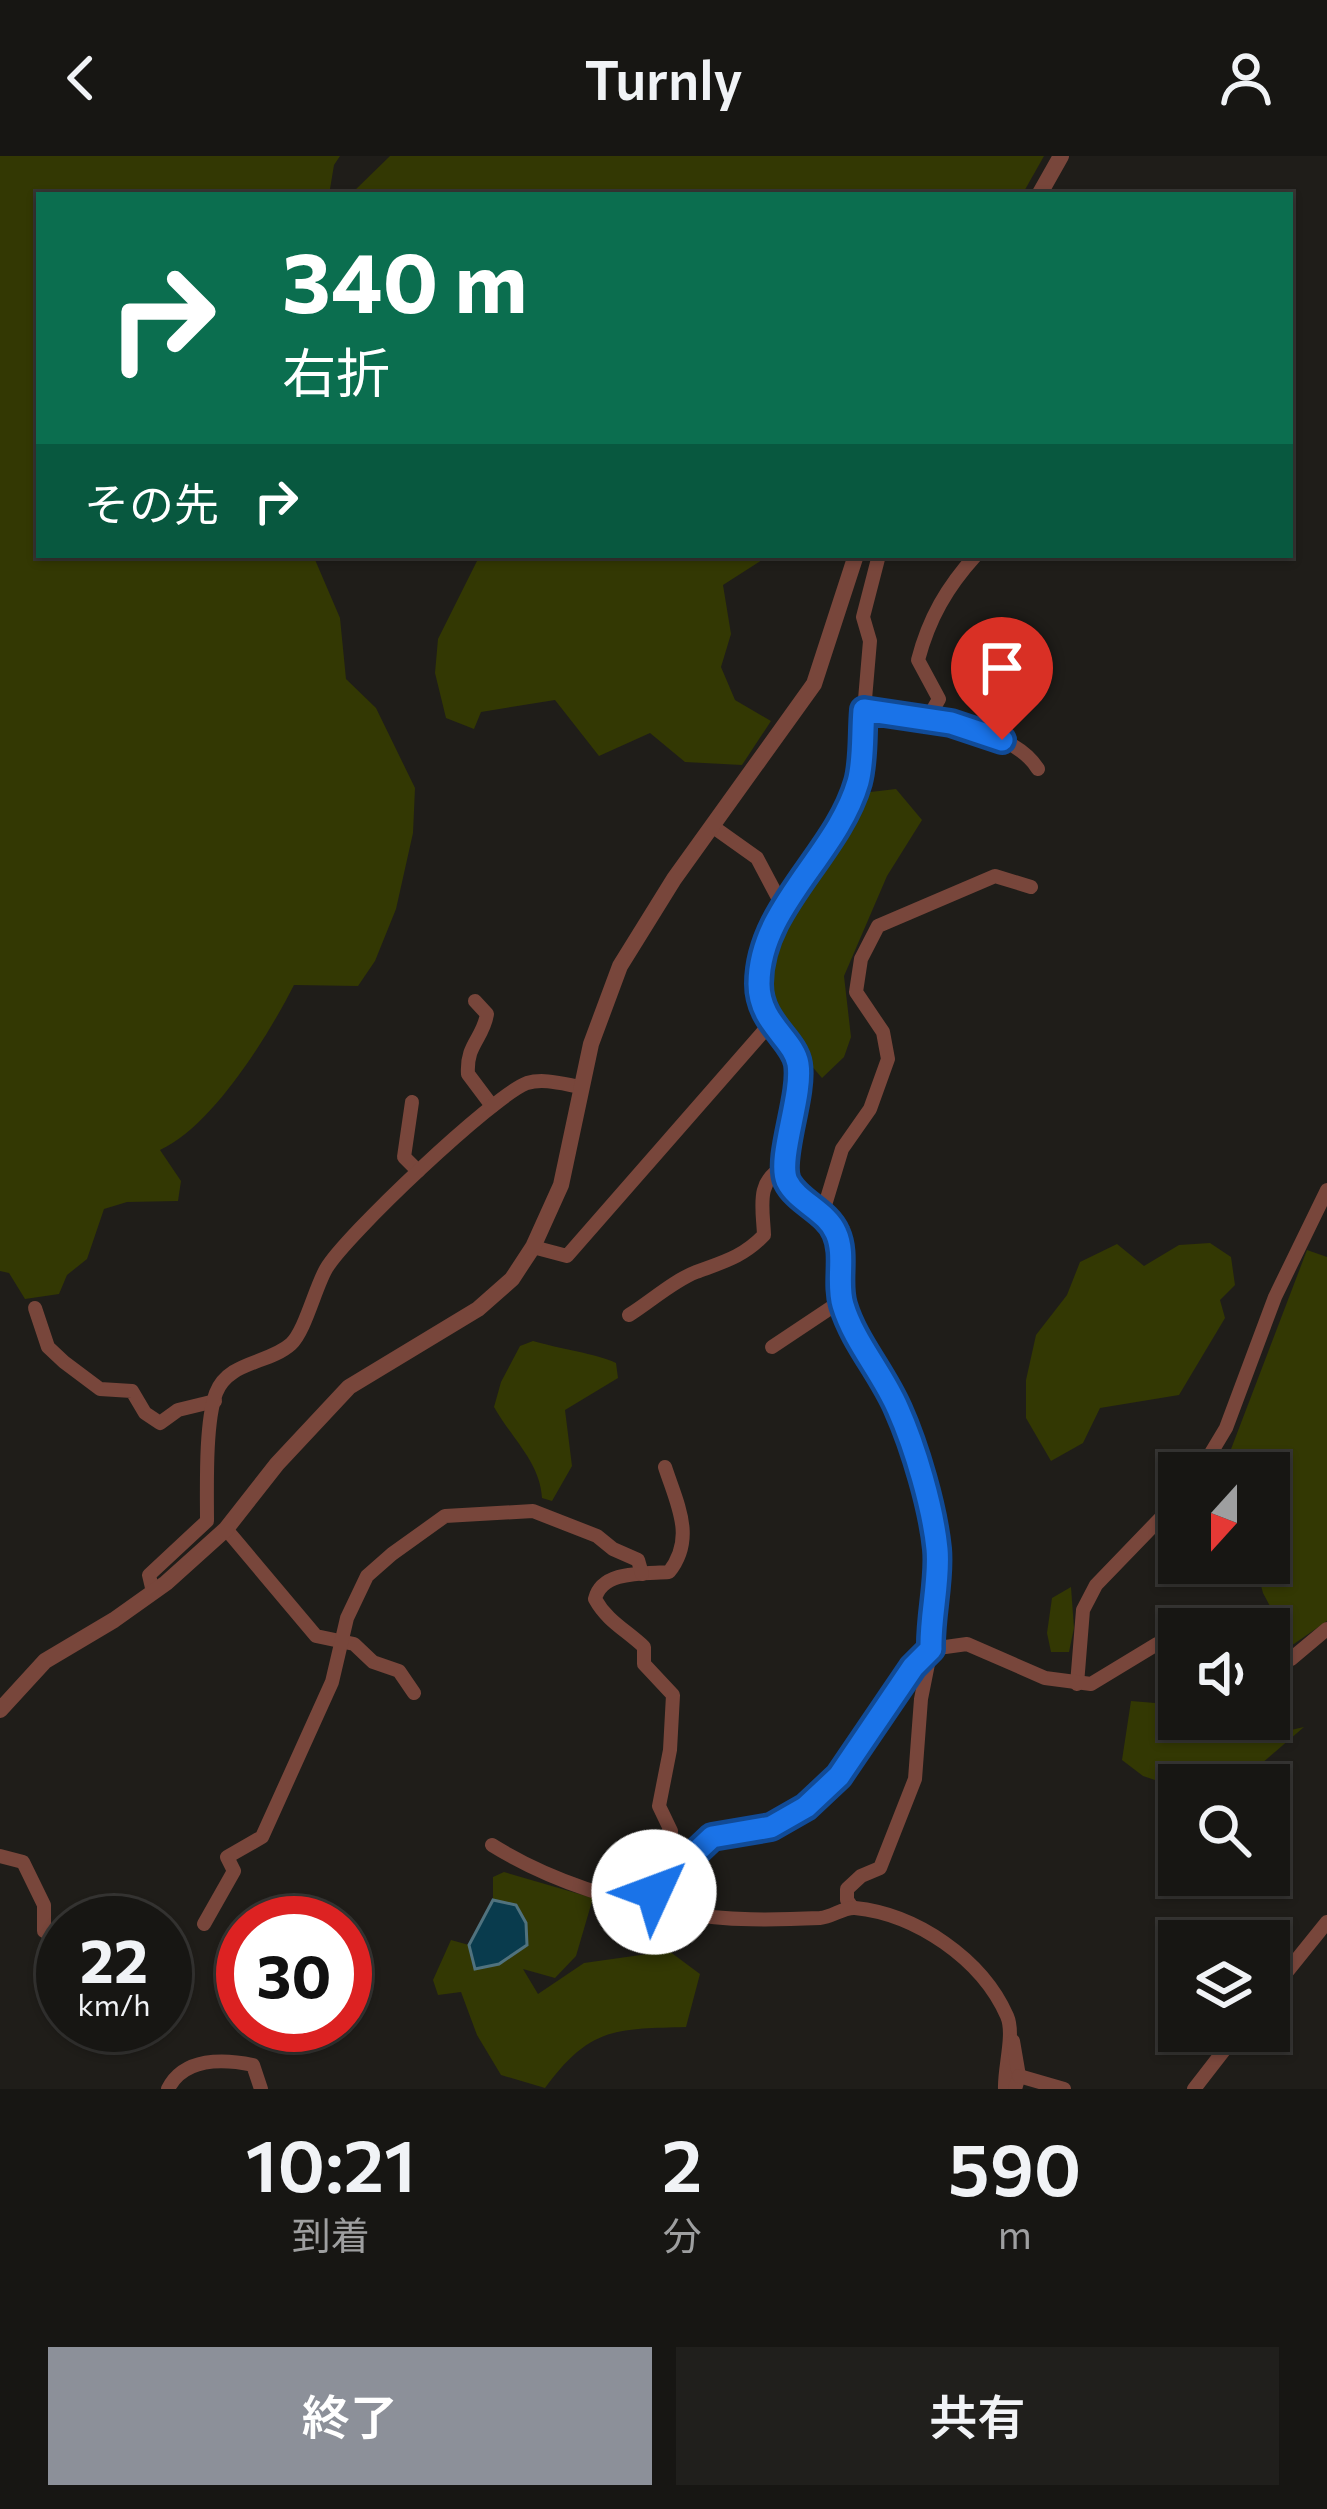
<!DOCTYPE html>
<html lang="ja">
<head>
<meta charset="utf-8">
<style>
	body { margin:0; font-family:Commissioner,"Noto Sans JP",sans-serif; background:#201f1c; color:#f1f3f6; height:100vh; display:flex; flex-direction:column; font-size:45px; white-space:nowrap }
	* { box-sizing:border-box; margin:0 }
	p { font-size:39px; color:#9e9fa0 }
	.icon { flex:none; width:66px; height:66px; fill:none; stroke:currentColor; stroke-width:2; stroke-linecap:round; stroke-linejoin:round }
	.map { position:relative; height:1933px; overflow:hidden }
	.details { display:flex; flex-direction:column; background:#171613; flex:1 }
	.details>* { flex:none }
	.top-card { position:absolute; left:36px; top:36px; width:1257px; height:366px; border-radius:0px; box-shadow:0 3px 9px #0004,0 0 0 3px #363533; background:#0b6e4f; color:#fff; overflow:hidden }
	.needle { width:78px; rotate:201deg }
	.controls { position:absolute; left:1158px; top:1296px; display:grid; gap:24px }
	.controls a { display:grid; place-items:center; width:132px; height:132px; border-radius:0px; background:#171613; box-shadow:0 3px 9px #0004,0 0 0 3px #363533; font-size:60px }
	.speed { position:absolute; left:36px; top:1740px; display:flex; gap:24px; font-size:60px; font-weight:700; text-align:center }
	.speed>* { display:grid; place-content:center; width:156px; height:156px; border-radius:50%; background:#171613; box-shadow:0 3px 9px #0004,0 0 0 3px #363533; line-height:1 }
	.speed small { font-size:30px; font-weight:400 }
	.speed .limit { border:18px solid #d22; background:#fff; color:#111 }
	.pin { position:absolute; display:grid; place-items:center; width:102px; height:102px; color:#fff; margin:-123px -51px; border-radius:50% 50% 50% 0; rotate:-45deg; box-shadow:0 0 12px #0007 }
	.pin .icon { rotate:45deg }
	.me { position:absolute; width:132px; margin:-66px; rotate:47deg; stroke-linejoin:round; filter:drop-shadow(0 0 9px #0008) }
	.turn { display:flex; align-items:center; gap:42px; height:252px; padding:0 48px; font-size:54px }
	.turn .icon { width:156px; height:156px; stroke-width:2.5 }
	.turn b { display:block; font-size:84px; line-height:102px }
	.then { display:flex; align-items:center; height:114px; padding:0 48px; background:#0003; gap:24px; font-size:45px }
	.eta { display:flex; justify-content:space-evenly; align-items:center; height:204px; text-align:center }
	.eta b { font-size:72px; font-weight:600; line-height:84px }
	.action { display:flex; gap:24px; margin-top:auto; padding:24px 48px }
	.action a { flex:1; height:138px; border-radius:0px; background:#8c9099; color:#fff; font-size:48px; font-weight:600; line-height:138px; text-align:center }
	.action a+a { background:#201f1c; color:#f1f3f6 }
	header { display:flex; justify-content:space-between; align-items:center; height:156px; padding:0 48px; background:#171613; font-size:54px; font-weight:600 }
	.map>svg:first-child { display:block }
	.green { fill:#333803 }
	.water { fill:#093b4d; stroke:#50727e; stroke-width:3 }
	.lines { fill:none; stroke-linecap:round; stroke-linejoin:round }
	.minor { stroke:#78463b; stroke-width:14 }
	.tertiary { stroke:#78463b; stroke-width:16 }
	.route-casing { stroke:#114b97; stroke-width:30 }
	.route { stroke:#1a73e8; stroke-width:21 }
</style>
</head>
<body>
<header><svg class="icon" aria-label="back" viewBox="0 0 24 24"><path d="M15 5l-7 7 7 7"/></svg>Turnly<svg class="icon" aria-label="person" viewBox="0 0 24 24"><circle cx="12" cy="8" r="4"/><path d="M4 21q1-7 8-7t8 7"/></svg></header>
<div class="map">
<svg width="1327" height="1933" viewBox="0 0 1327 1933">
	<rect width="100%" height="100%" fill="#1f1d19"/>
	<!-- green -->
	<g class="green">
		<path d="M 0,0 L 340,0 L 334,9 L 329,39 L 39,39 L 39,399 L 313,399 L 340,462 L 346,523 L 376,552 L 415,632 L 413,677 L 396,753 L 375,805 L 358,830 L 294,829 C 268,880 212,971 160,994 L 181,1025 L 178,1045 L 127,1046 L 104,1053 L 87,1103 L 67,1119 L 59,1138 L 25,1143 L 9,1117 L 0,1115 Z"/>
		<path d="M 390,0 L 1044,0 L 1022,39 L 350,39 Z"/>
		<path d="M 480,399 L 770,399 L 723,429 L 731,478 L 721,511 L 735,544 L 771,565 L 742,609 L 685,606 L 650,577 L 599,600 L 555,544 L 481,556 L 474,573 L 446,562 L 435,517 L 438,483 Z"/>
		<path d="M 896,633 L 922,664 L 887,720 L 844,820 L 851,881 L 844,901 L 822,922 C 785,878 762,861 771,800 L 862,637 Z"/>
		<path d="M 1210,1087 L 1231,1101 L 1235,1129 L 1220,1144 L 1225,1162 L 1179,1239 L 1100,1252 L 1083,1287 L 1051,1305 L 1026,1262 L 1026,1224 L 1036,1179 L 1067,1139 L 1080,1106 L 1117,1088 L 1144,1110 L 1179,1089 Z"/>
		<path d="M 1307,1094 L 1327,1101 L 1327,1465 L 1291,1490 L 1263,1437 L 1255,1407 L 1269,1407 L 1269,1317 L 1208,1317 L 1228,1301 Z"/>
		<path d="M 533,1185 C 556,1192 598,1198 616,1207 L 618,1222 L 565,1254 L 572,1310 L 552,1345 L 542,1342 C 540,1306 512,1283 494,1251 L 501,1226 L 520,1190 Z"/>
		<path d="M 1071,1431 L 1074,1472 L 1069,1496 L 1051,1496 L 1047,1477 L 1052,1442 Z"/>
		<path d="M 1131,1545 L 1179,1549 L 1179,1563 L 1231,1563 L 1252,1583 L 1304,1571 L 1253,1615 L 1248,1629 L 1179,1629 L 1179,1684 L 1166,1681 L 1173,1630 L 1143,1620 L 1122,1604 Z"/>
		<path d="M 504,1716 L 593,1742 L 576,1800 L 555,1822 L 523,1813 L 538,1838 L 584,1807 L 669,1795 L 700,1818 L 686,1871 C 615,1873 590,1871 545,1932 L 501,1919 L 477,1879 L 461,1836 L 438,1839 L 433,1824 L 451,1784 L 469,1789 L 473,1812 L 499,1808 L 516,1750 L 493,1744 L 493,1721 Z"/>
	</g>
	<!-- water -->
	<path class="water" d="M 493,1744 L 516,1749 L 526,1767 L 527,1789 L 499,1808 L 475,1813 L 469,1789 Z"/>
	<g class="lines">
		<!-- minor -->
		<g class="minor">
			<path d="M 864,554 C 914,563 1010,567 1038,613"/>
			<path d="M 927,564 L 939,543 L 918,504 C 929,462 947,431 976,399"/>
			<path d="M 712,670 L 757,702 L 784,753"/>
			<path d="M 475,845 L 487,858 C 483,883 466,888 468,918 L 492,950"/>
			<path d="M 770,868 L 759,835 L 761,797 L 784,753 L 837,674 L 858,625 L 870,485 L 863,461 L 879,399"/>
			<path d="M 412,946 L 404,1001 L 418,1015"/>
			<path d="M 822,1059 L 842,993 L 870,953 L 888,903 L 883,876 L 856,836 L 861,803 L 878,770 L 995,720 L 1031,731"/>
			<path d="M 533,1091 L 567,1100 L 770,868 L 798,902 L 799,930 L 784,1011 L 788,1027 L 833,1069 L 839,1084 L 841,1145 L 857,1185 L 872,1199 L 900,1255 L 938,1395 L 930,1460 L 931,1493 L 921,1543 L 915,1623 L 880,1712 L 861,1720 L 847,1733 L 847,1744 L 852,1751"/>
			<path d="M 35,1152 L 48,1191 L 64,1206 L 100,1233 L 132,1235 L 145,1257 L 160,1267 L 178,1254 L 215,1245"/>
			<path d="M 629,1159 C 650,1146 673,1125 696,1116 C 723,1106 743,1101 764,1079 C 763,1052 755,1025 784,1011"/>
			<path d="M 772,1191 L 841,1145"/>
			<path d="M 1199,1317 L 1226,1272 L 1275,1141 L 1327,1034"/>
			<path d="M 226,1373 L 316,1480 L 354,1488 L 373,1506 L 399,1515 L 414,1537"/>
			<path d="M 153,1436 L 149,1419 L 207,1365 C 207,1332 205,1267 216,1237 C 228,1205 269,1208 291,1188 C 305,1175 315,1132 326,1113 C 344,1081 494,939 527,927 C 544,922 563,928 581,931"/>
			<path d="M 1269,1506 L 1291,1503 L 1327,1473"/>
			<path d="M 1077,1528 L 1083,1454 L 1096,1429 L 1179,1343"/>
			<path d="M 492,1689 C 550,1725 614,1745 682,1757 C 727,1765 775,1764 820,1762 C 832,1761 844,1751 855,1752 C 916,1758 982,1803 1007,1860 C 1015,1878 1004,1912 1005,1933"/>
			<path d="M 0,1700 L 23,1706 L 44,1749 L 44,1775"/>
			<path d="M 654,1736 L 671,1675 L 659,1650 L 670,1594 L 673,1539 L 644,1508 L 644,1491 C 626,1474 607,1465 595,1443 C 602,1414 644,1418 669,1416 C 696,1382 677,1348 665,1311"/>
			<path d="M 650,1749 L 654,1736 L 712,1681 L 771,1671 L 806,1651 L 839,1620 L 913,1511 L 931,1493 L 967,1488 L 1045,1522 L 1091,1528 L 1157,1488 L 1179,1492"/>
			<path d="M 204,1768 L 234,1715 L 227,1701 L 262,1681 L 332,1526 L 347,1462 L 367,1420 L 392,1398 L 445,1360 L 533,1355 L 597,1380 L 613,1393 L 638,1404 L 642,1418"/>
			<path d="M 1269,1838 L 1327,1766"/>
			<path d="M 1013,1885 L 1019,1920 L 1015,1933"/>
			<path d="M 1019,1920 L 1064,1933"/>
			<path d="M 168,1933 C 184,1901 224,1903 253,1909 L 261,1933"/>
			<path d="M 1194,1933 L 1239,1875"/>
		</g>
		<!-- tertiary -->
		<g class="tertiary">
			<path d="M 1039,39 L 1061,0"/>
			<path d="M 0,1554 L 45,1505 L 114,1464 L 166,1427 L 226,1373 L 277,1308 L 349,1231 L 478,1153 L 512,1123 L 533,1091 L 561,1029 L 591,888 L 620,810 L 674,723 L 814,528 L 856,399"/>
		</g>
	</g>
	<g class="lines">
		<!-- route casing -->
		<g class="route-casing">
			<path id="route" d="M 654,1736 L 712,1681 L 771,1671 L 806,1651 L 839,1620 L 913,1511 L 931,1493 C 930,1460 940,1424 937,1393 C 933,1352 915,1291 898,1253 C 882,1216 854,1186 843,1149 C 836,1126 846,1099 836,1077 C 827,1055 797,1046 787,1025 C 777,1002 803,940 798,908 C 794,883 759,867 759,828 C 759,751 837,699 858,626 C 864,604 862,577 864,554 L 951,567 L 1002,584"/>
		</g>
		<!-- route -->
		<use href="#route" class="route"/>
	</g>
</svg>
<div class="controls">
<a><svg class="needle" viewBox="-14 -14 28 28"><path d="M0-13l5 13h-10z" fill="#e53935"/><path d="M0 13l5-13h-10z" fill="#9e9fa0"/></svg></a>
<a><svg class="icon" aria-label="sound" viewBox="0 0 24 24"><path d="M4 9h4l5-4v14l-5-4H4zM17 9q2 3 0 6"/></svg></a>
<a><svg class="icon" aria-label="search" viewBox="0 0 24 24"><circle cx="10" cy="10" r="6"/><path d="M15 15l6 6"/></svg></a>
<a><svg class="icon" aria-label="layers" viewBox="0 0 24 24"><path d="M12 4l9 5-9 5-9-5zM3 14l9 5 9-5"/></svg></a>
</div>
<div class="speed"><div>22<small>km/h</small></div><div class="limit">30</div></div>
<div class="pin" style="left:1002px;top:584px;background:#d93025"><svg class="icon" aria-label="arrive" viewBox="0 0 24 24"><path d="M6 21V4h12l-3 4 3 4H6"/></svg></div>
<svg class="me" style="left:654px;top:1736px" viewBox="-20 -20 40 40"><circle r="19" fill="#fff"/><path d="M0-13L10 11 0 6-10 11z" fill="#1a73e8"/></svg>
<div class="top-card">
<div class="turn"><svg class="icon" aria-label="right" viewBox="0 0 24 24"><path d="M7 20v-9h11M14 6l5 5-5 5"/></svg><div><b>340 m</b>右折</div></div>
<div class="then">その先<svg class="icon" aria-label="right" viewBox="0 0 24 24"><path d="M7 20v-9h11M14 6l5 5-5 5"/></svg></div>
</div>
</div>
<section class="details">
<div class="eta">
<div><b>10:21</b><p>到着</p></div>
<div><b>2</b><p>分</p></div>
<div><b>590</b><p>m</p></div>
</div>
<div class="action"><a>終了</a><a>共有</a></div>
</section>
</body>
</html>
